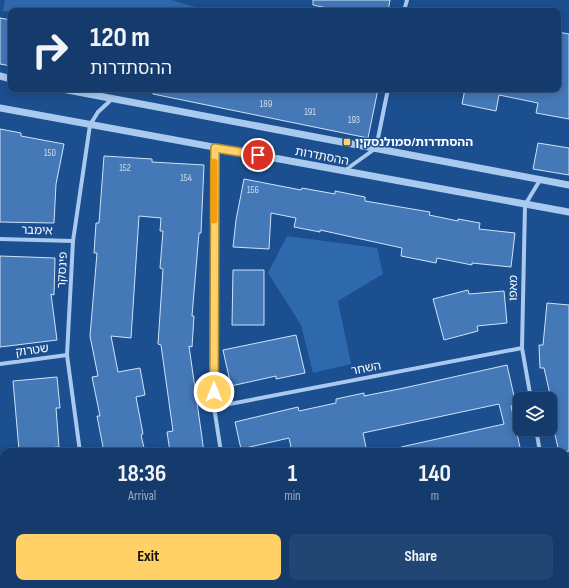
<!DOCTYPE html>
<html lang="en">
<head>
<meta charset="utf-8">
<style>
	body { margin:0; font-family:"Sofia Sans Condensed","Noto Sans Hebrew",sans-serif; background:#214673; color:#f1f3f6; height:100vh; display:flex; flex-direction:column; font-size:15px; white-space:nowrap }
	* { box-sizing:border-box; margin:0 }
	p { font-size:13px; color:#9dadc1 }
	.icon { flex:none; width:22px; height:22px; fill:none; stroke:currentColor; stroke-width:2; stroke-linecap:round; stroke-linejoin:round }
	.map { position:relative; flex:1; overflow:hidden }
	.panel { position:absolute; left:0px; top:448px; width:569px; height:140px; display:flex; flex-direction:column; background:#143b6b; border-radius:12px 12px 0 0; box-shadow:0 2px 10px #0003,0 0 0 1px #33557e }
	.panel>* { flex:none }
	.hud { position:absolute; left:8px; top:8px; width:553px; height:84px; border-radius:8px; box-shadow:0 2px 10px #0003,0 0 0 1px #33557e; background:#143b6b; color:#f1f3f6; overflow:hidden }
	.tools { position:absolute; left:513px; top:392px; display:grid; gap:8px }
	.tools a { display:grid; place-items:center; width:44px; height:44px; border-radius:8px; background:#143b6b; box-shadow:0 2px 10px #0003,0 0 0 1px #33557e; font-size:20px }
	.pin { position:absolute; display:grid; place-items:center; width:34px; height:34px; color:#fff; margin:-17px; border:2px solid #fff; border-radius:50%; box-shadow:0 1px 4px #0007 }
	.me { position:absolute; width:44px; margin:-22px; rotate:0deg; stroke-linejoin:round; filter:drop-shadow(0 0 3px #0008) }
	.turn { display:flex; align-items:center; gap:14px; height:84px; padding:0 16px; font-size:18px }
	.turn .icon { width:52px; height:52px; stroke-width:2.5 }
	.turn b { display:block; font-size:28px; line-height:34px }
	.eta { display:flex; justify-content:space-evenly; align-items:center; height:68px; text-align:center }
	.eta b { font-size:24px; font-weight:700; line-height:28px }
	.cta { display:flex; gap:8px; margin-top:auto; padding:8px 16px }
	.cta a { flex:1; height:46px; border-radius:8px; background:#ffd166; color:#111; font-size:16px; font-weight:700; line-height:46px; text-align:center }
	.cta a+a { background:#214673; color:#f1f3f6 }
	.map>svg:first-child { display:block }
	.green { fill:#2e69ad }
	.building { fill:#4478b7; stroke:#cfe3fa }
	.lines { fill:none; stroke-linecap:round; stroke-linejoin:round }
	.minor { stroke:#a9c9ee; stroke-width:4 }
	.tertiary { stroke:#a9c9ee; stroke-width:7 }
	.route-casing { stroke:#a68842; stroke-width:10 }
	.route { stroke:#ffd166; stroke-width:7 }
	.slow { stroke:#f59e0b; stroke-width:7 }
	.poi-dot { fill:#ffd166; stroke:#1b4f8f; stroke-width:1.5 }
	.labels { text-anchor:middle; stroke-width:3; stroke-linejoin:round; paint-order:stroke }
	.number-label { font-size:10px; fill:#d0dded }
	.poi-label { font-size:12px; font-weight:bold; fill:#fff; stroke:#1b4f8f; text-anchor:start }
	.street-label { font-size:12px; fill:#fff; stroke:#1b4f8f }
</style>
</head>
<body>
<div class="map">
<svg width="569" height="588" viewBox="0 0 569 588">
	<rect width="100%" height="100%" fill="#1b4f8f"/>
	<!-- green -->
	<g class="green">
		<path d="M 5,0 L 171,0 L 209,11 L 11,12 L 3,11 Z"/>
		<path d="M 287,236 L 377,248 L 383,274 L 338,301 L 351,364 L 313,373 L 301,325 L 268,273 Z"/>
	</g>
	<!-- building -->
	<g class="building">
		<path d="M 313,0 L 390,0 L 388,11 L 341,11 L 313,5 Z"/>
		<path d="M 0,18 L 11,20 L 11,66 L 0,64 Z"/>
		<path d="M 558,32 L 569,34 L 569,119 L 536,113 L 538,103 L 499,95 L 496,111 L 462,104 L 465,89 L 558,89 Z"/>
		<path d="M 154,89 L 378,89 L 368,138 L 153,94 Z"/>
		<path d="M 0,129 L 21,133 L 21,136 L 64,144 L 56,184 L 54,223 L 0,222 Z"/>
		<path d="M 538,143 L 569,148 L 569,175 L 533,169 Z"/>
		<path d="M 104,156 L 152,159 L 152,162 L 204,165 L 201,233 L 199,233 L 192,316 L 194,316 L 192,347 L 189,346 L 204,452 L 170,452 L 167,432 L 173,431 L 161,345 L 158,344 L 163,269 L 160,268 L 163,231 L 160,231 L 161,218 L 139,216 L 131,338 L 111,336 L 118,372 L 140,368 L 145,395 L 136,397 L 143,434 L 141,435 L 145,452 L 104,452 L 97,416 L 100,416 L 92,377 L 98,376 L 90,336 L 97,253 L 94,253 L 96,223 L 99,223 Z"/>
		<path d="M 244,179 L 301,190 L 302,188 L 335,194 L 335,191 L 365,197 L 365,201 L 430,212 L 429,215 L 458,221 L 458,219 L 480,223 L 479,229 L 515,233 L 511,267 L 472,263 L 472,265 L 437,258 L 436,263 L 401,256 L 402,248 L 320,230 L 320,232 L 294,227 L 296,218 L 271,213 L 269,249 L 233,247 L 236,220 Z"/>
		<path d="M 0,256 L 55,258 L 54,295 L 51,294 L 57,340 L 0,347 Z"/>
		<path d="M 233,270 L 264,270 L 264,325 L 232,325 Z"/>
		<path d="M 468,290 L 469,294 L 504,291 L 507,323 L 477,326 L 478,331 L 444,340 L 433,299 Z"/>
		<path d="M 547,303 L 569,305 L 569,451 L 563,452 L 559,452 L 550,414 L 554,412 L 544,368 L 540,368 L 539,345 L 543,345 Z"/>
		<path d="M 296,335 L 305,373 L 276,379 L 276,376 L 231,386 L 223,350 Z"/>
		<path d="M 507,365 L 516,405 L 511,406 L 521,452 L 402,452 L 401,447 L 504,424 L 499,404 L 363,433 L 367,452 L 292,452 L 289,438 L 241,449 L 235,422 L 298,407 L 299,411 L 336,403 L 336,399 L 364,393 L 364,396 L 404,388 Z"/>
		<path d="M 57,377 L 60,408 L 56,408 L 59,447 L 19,450 L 13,381 Z"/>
	</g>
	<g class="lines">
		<!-- minor -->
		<g class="minor">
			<path d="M 404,11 L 407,0"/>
			<path d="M 215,147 L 214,407 L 221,452"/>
			<path d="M 344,171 L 376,148 L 388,89"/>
			<path d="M 0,239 L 73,241"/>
			<path d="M 0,364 L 67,355"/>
			<path d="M 531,399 L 522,348 L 525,205 L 540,180"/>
			<path d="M 214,407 L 522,348"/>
			<path d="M 536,429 L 540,452"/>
			<path d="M 80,452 L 67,355 L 73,241 L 90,125 L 98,112 L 112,99"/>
			<path d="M 565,467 L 569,466"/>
			<path d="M 98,584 L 99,588"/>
			<path d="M 77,588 L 88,584"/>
		</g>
		<!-- tertiary -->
		<g class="tertiary">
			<path d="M 0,76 L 11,79"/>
			<path d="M 62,89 L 569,185"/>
			<path d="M 0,108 L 569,212"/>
		</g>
	</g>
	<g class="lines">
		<!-- route casing -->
		<g class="route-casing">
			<path id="route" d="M 214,392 L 215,148 L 258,155"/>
		</g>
		<!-- route -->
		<use href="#route" class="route"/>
		<!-- slow -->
		<path class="slow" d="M 214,220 L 214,162"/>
	</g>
	<!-- markers -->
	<rect class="poi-dot" x="343" y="138" width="8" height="8" rx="2"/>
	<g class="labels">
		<!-- number labels -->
		<g class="number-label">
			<text x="266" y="107">189</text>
			<text x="310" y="115">191</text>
			<text x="354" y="123">193</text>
			<text x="50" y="156">150</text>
			<text x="125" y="171">152</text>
			<text x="186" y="181">154</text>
			<text x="253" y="193">156</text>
		</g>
		<!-- poi labels -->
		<g class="poi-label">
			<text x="355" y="146">ההסתדרות/סמולנסקין</text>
		</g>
		<!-- street labels -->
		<g class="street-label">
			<text transform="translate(322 156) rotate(11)" y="4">ההסתדרות</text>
			<text transform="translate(37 230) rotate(2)" y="4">אימבר</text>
			<text transform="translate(62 270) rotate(-87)" y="4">פינסקר</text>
			<text transform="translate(513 288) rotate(-89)" y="4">מאפו</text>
			<text transform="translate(32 350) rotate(-8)" y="4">שטרוק</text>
			<text transform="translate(366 368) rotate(-11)" y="4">השחר</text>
		</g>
	</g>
</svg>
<div class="tools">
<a><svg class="icon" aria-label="layers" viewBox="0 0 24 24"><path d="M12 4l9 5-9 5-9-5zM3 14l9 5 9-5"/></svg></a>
</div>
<div class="pin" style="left:258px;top:155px;background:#d93025"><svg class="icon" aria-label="arrive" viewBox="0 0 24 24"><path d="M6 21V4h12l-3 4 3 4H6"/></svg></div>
<svg class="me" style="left:214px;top:392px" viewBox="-20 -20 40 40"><circle r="17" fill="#ffd166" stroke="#fff" stroke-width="3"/><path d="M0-11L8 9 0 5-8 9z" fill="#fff"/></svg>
<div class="hud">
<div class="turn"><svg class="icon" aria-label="right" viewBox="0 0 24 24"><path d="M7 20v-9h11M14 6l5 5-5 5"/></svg><div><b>120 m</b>ההסתדרות</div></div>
</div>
<section class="panel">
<div class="eta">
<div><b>18:36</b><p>Arrival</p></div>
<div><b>1</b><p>min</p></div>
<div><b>140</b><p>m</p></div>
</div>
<div class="cta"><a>Exit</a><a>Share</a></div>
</section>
</div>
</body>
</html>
